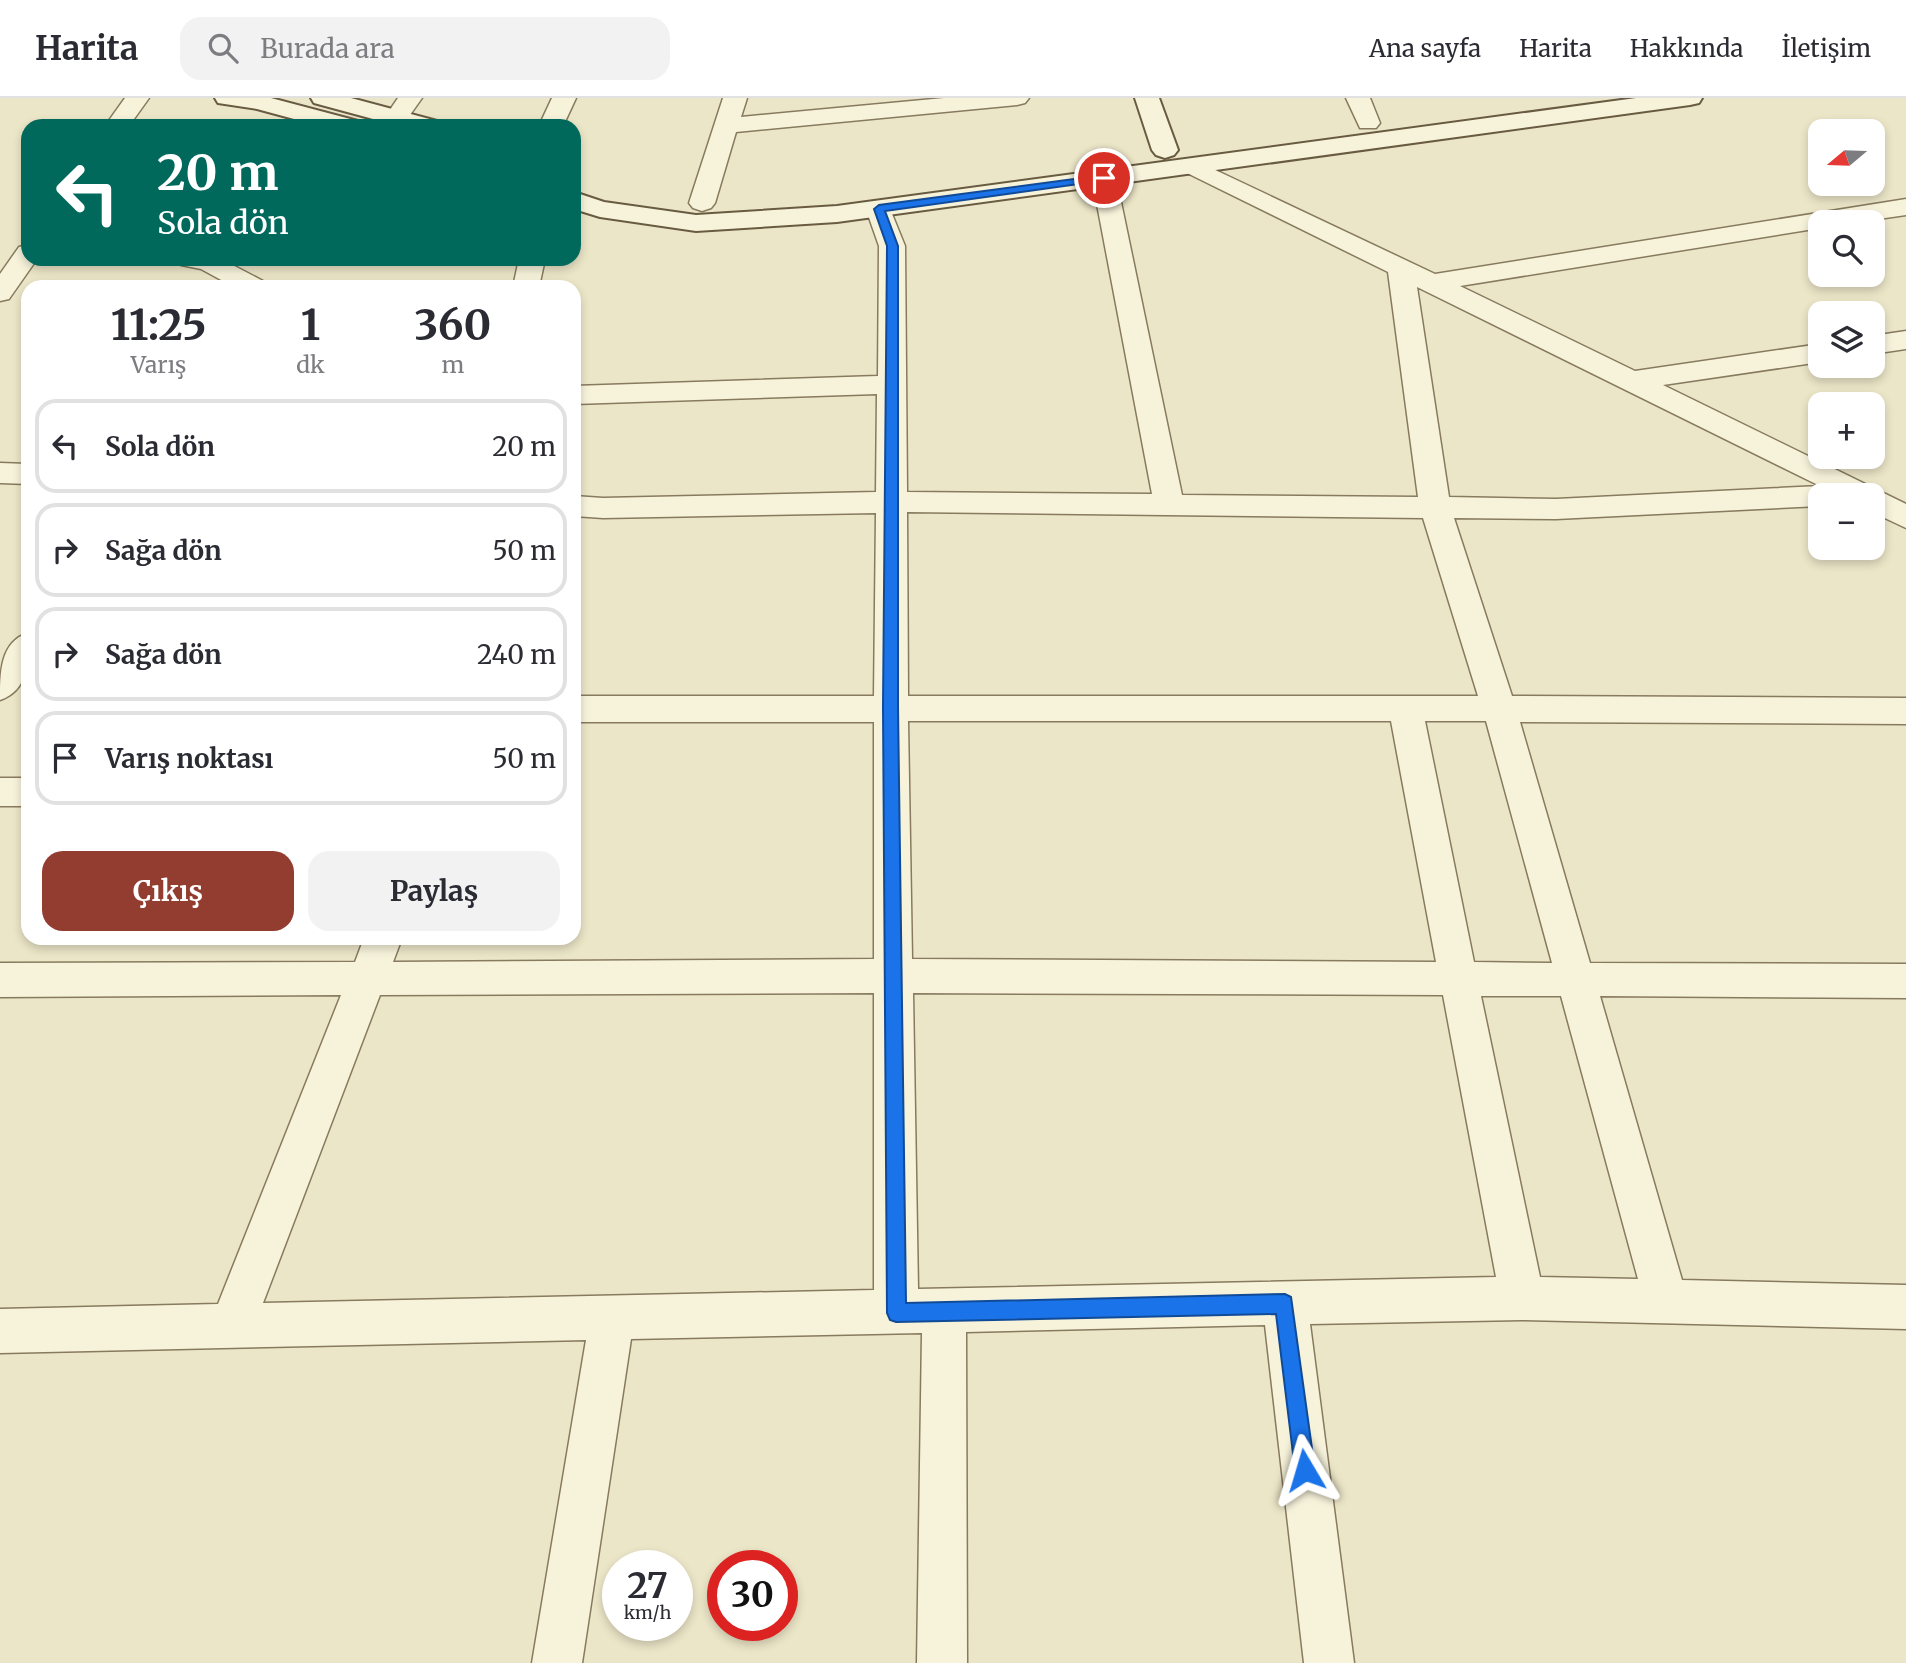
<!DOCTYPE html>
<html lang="tr">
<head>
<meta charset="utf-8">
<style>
	body { margin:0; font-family:Merriweather,serif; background:#f2f2f3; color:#2b2b33; height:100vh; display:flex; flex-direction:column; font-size:26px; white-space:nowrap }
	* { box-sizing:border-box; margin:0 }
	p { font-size:23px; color:#7c7c81 }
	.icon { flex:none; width:38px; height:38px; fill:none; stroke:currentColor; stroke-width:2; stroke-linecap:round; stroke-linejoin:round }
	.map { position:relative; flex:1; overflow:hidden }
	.drawer { position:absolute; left:21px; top:182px; width:560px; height:665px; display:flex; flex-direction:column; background:#fff; border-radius:21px; box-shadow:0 4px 10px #0003 }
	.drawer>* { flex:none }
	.top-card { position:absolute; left:21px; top:21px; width:560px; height:147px; border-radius:21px; box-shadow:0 4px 10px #0003; background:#00695c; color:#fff; overflow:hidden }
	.needle { width:46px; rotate:251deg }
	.tools { position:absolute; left:1808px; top:21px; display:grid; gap:14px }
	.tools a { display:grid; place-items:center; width:77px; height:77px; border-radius:14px; background:#fff; box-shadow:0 4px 10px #0003; font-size:35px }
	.speed { position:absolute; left:602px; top:1452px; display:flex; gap:14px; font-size:35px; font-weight:700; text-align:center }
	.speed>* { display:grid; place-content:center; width:91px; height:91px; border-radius:50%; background:#fff; box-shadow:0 4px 10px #0003; line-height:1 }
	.speed small { font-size:18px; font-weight:400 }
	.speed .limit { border:10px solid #d22; background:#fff; color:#111 }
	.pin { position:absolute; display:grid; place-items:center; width:60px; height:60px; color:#fff; margin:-30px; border:4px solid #fff; border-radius:50%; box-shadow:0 2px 7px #0007 }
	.me { position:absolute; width:77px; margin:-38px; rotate:353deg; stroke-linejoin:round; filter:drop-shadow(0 0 5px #0008) }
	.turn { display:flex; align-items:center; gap:24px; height:147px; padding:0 21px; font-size:32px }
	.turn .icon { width:91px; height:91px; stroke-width:2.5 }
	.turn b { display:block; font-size:49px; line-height:60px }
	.eta { display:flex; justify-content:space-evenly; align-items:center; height:119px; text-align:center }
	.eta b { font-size:42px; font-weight:700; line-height:49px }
	.primary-button { display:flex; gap:14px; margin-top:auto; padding:14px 21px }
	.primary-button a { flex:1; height:80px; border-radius:21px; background:#933d31; color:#fff; font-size:28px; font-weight:700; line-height:80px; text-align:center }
	.primary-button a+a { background:#f2f2f3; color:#2b2b33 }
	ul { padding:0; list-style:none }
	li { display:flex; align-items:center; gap:21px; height:94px; margin:0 14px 10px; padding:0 7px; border:4px solid #e1e1e2; border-radius:21px }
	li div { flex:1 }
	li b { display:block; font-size:26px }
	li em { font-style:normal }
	header { display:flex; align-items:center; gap:42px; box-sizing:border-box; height:98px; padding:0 35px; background:#fff; border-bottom:2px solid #e1e1e2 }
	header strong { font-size:33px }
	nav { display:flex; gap:38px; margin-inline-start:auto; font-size:24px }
	.search { width:490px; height:63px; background:#f2f2f3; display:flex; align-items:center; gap:18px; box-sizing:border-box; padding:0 24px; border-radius:21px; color:#7c7c81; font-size:26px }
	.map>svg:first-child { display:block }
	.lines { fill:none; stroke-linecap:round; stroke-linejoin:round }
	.street-casing { stroke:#877a5e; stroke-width:3 }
	.secondary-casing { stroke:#695b41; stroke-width:4 }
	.street { fill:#f7f3db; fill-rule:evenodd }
	.secondary { fill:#f7f3db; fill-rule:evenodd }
	.route { fill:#1a73e8; stroke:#114b97; stroke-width:2 }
</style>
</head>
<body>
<header>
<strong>Harita</strong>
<div class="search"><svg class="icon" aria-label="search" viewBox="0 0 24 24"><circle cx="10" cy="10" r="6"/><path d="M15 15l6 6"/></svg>Burada ara</div>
<nav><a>Ana sayfa</a><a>Harita</a><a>Hakkında</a><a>İletişim</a></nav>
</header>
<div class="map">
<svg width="1906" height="1565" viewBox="0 0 1906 1565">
	<rect width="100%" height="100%" fill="#ece6c8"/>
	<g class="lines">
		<!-- street casing -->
		<g class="street-casing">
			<g id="street">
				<path d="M 125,0 L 149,0 L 129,28 L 105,28 Z"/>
				<path d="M 398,0 L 422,0 L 405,24 L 389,24 L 385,19 Z"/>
				<path d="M 552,0 L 576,0 L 563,28 L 539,28 Z"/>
				<path d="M 723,0 L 747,0 L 741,19 L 944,0 L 1029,0 L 1025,5 L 1017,7 L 736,34 L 715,105 L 711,110 L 702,113 L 693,110 L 689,105 Z"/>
				<path d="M 1346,0 L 1370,0 L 1380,25 L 1376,30 L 1360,30 Z"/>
				<path d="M 1192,61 L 1435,176 L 1906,101 L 1906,117 L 1858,124 L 1820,124 L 1820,130 L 1460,188 L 1635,273 L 1820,246 L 1820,264 L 1663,287 L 1906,406 L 1906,430 L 1872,414 L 1872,397 L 1839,397 L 1833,394 L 1835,397 L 1820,397 L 1820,408 L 1556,421 L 1454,420 L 1512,598 L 1906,600 L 1906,626 L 1520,624 L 1590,865 L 1906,866 L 1906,900 L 1600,898 L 1682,1182 L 1906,1187 L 1906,1231 L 1522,1222 L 1310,1226 L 1354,1565 L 1304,1565 L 1265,1227 L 966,1234 L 967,1565 L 917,1565 L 922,1235 L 631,1241 L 582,1565 L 532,1565 L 586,1242 L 0,1255 L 0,1211 L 218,1206 L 341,897 L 0,899 L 0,865 L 355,864 L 364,840 L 402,840 L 393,864 L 874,861 L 874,624 L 574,624 L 574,598 L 874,598 L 876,415 L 603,420 L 574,418 L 574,398 L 603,400 L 876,394 L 877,296 L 574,306 L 574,288 L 878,278 L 879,148 L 866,111 L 870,106 L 879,103 L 888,106 L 905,148 L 907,394 L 1152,396 L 1092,80 L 1095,75 L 1104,73 L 1113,75 L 1116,80 L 1182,397 L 1418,399 L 1388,174 L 1183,73 L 1180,68 L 1183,63 ZM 1417,189 L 1820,388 L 1556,401 L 1449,399 ZM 907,414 L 1423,420 L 1478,598 L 908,598 ZM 908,623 L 1391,623 L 1436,864 L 912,861 ZM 1425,623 L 1486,623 L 1552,865 L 1474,864 ZM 874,895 L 874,1192 L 263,1205 L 380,897 ZM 913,895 L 1443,897 L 1496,1179 L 918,1191 ZM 1481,898 L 1561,898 L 1638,1181 L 1540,1179 Z"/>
				<path d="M 28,147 L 28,161 L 37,161 L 9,201 L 0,203 L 0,176 L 19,149 Z"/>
				<path d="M 177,161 L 221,161 L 263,183 L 267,189 L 234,189 L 201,171 L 181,167 Z"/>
				<path d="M 519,161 L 545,161 L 539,189 L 513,189 Z"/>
				<path d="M 1906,233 L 1906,251 L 1872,256 L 1872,238 Z"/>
				<path d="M 0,365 L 28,366 L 28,386 L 0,385 Z"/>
				<path d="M 28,535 C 28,561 30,592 0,602 C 0,575 0,544 28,535 Z"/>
				<rect x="0" y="680" width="28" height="28"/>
			</g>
		</g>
		<!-- secondary casing -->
		<g class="secondary-casing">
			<g id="secondary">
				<path d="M 215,0 L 271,0 L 358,23 L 361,28 L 320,28 L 257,11 L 218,5 Z"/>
				<path d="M 311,0 L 351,0 L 437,23 L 440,28 L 399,28 L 314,5 Z"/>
				<path d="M 1135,0 L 1159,0 L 1178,52 L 1174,57 L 1165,60 L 1156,57 L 1152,52 Z"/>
				<path d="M 1636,0 L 1702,0 L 1699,5 L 1690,7 L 837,124 L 696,133 L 600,119 L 574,111 L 574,94 L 604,104 L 696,117 L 837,108 Z"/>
			</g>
		</g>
		<!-- street -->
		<use href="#street" class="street"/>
		<!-- secondary -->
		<use href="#secondary" class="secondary"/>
	</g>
	<!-- route -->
	<path class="route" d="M 1104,77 L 1108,78 L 1108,82 L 885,113 L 898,148 L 898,609 L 906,1205 L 1285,1196 L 1291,1199 L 1315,1372 L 1312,1379 L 1305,1382 L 1298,1379 L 1295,1372 L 1276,1216 L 896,1224 L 890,1222 L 887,1215 L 883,609 L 887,148 L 874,111 L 879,107 Z"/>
</svg>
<div class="tools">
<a><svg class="needle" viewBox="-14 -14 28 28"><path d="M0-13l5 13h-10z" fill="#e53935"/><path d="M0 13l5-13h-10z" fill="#7c7c81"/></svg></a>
<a><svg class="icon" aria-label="search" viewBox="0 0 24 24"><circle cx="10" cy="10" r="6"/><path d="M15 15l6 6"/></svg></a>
<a><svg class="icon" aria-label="layers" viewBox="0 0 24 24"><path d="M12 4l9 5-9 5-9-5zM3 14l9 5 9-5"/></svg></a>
<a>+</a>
<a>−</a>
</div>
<div class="speed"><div>27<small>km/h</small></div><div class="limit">30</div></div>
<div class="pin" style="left:1104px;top:80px;background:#d93025"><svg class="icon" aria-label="arrive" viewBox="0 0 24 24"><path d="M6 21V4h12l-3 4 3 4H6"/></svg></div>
<svg class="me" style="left:1305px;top:1372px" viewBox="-20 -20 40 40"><path d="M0-17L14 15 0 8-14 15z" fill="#1a73e8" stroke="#fff" stroke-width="4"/></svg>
<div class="top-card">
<div class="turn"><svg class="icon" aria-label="left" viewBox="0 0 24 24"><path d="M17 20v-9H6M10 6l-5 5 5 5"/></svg><div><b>20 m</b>Sola dön</div></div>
</div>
<section class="drawer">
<div class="eta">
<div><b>11:25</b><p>Varış</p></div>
<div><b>1</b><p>dk</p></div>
<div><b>360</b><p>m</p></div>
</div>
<ul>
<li><svg class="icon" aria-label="left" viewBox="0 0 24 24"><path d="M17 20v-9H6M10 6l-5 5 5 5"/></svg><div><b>Sola dön</b></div><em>20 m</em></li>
<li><svg class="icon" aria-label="right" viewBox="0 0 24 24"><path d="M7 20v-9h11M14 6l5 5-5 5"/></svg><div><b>Sağa dön</b></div><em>50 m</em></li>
<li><svg class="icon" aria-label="right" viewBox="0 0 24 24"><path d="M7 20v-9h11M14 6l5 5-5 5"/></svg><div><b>Sağa dön</b></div><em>240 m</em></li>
<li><svg class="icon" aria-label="arrive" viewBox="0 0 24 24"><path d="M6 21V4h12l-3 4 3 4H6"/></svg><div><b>Varış noktası</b></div><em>50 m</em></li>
</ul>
<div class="primary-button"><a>Çıkış</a><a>Paylaş</a></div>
</section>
</div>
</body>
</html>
